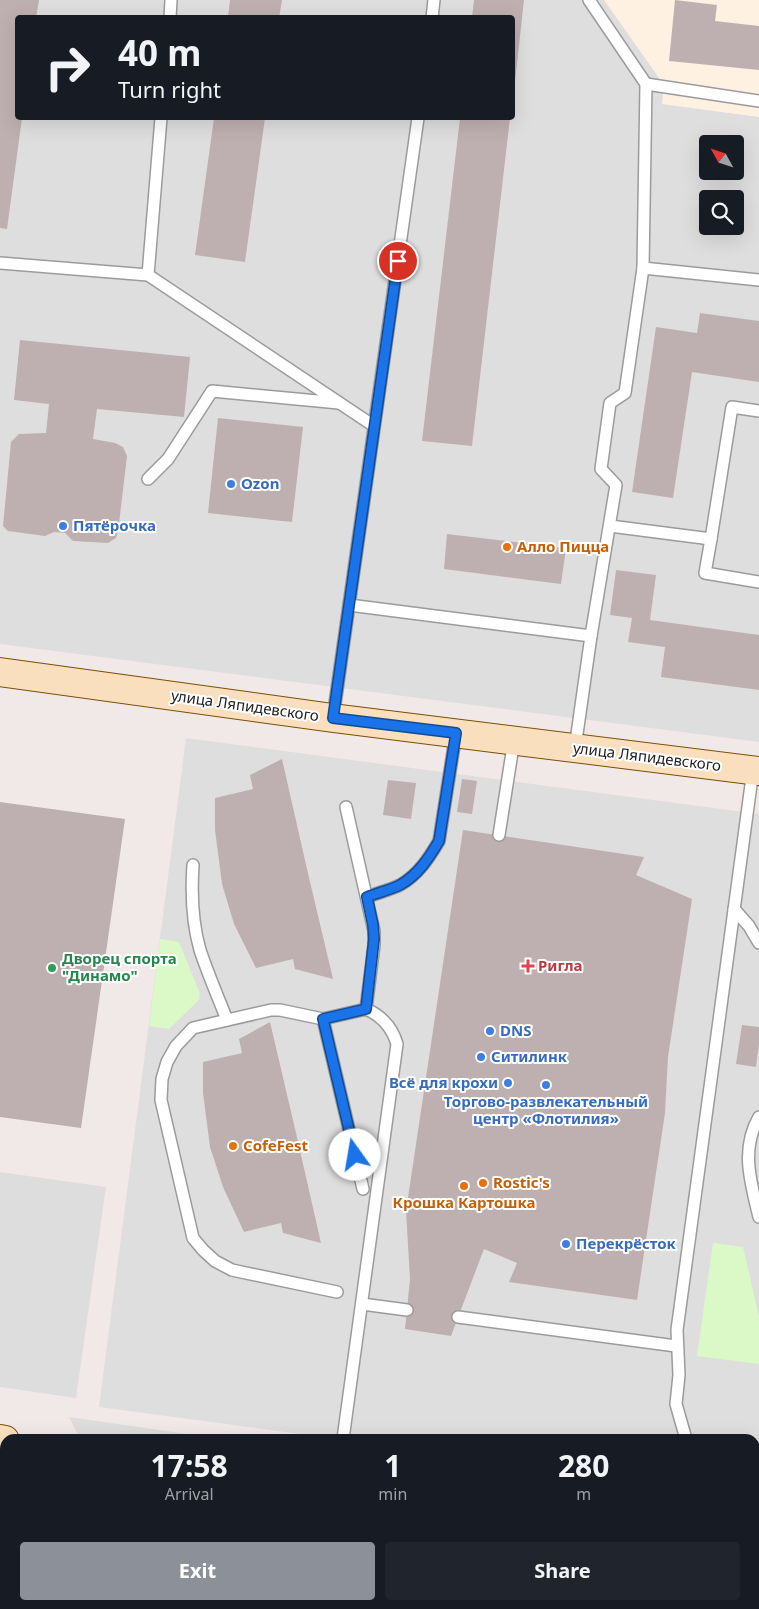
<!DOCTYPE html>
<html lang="en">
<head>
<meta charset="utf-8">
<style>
	body { margin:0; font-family:"Noto Sans",sans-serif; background:#20242c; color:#f1f3f6; height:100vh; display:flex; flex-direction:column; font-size:19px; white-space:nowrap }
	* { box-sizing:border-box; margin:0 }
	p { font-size:16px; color:#9ea1a6 }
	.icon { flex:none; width:28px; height:28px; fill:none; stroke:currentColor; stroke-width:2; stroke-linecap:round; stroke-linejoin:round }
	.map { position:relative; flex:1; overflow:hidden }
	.details { position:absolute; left:0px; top:1434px; width:760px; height:176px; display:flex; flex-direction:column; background:#171b24; border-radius:15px 15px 0 0; box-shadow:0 5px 20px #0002 }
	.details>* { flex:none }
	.guide { position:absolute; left:15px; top:15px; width:500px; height:105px; border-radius:5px; box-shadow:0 5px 20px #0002; background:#171b24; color:#f1f3f6; overflow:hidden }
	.needle { width:32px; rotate:310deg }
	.fabs { position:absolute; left:699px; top:135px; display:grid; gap:10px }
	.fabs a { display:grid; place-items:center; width:45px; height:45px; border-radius:5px; background:#171b24; box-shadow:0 5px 20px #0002; font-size:25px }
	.pin { position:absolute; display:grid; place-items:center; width:42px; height:42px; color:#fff; margin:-21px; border:2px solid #fff; border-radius:50%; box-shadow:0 1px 5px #0007 }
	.me { position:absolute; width:55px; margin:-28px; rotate:347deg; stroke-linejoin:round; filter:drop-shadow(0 0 4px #0008) }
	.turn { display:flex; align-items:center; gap:18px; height:105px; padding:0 20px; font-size:22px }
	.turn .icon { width:65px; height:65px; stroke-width:2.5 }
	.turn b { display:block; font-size:35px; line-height:42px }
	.eta { display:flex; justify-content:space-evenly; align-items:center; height:85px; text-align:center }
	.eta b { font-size:30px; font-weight:700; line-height:35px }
	.cta { display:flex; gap:10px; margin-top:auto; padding:10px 20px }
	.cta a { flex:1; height:58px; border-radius:5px; background:#8c9099; color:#fff; font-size:20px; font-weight:700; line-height:58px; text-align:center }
	.cta a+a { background:#20242c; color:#f1f3f6 }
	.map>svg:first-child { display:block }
	.residential { fill:#dfdede; fill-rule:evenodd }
	.education { fill:#fff1e2 }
	.park { fill:#daf9c6 }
	.parking { fill:#ddd }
	.building { fill:#beb0b1 }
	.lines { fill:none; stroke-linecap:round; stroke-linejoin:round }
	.lane-casing { stroke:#9b9b9b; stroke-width:14 }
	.secondary-casing { stroke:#794f06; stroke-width:30 }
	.lane { stroke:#fff; stroke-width:11 }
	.secondary { stroke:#f9dfbd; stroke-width:28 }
	.route-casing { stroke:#114b97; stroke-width:12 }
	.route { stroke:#1a73e8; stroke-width:9 }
	.shop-dot { fill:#3f7fe0; stroke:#fff; stroke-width:2 }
	.food-dot { fill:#e8710a; stroke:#fff; stroke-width:2 }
	.health-dot { fill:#e0444e; stroke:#fff; stroke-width:2 }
	.leisure-dot { fill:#2e9e5b; stroke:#fff; stroke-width:2 }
	.labels { text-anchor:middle; stroke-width:4; stroke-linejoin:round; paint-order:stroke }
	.shop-label { font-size:15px; font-weight:bold; fill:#366cbe; stroke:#fff; text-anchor:start }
	.food-label { font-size:15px; font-weight:bold; fill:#c56008; stroke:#fff; text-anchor:start }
	.street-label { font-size:15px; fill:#212121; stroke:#fff }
	.leisure-label { font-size:15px; font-weight:bold; fill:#27864d; stroke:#fff; text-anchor:start }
	.health-label { font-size:15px; font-weight:bold; fill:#be3a42; stroke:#fff; text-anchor:start }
</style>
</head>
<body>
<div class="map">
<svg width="759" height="1609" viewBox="0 0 759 1609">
	<rect width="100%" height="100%" fill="#f1e9e7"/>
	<!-- residential -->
	<g class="residential">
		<path d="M 0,0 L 759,0 L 759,742 L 0,644 ZM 18,18 L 512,18 L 512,118 L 18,118 ZM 708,144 L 735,144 L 735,171 L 708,171 ZM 708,199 L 735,199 L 735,226 L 708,226 Z"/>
		<path d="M 186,738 L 759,814 L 759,1496 L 755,1495 L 755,1439 L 337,1439 L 99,1407 Z"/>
	</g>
	<!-- education -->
	<path class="education" d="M 604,0 L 759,0 L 759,117 L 662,104 L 664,85 Z"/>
	<!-- park -->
	<g class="park">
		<path d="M 160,939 L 179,942 L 200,994 L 199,1000 L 169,1029 L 149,1026 Z"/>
		<path d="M 713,1243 L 743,1247 L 759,1316 L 759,1364 L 697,1356 Z"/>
		<path d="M 0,1558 L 5,1558 L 5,1605 L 394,1605 L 427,1609 L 0,1609 Z"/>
	</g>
	<!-- parking -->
	<g class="parking">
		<path d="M 0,1172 L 106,1187 L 76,1398 L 0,1387 Z"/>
		<path d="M 69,1417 L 222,1439 L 80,1439 Z"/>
		<path d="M 503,1605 L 675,1605 L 688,1607 L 689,1609 L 536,1609 Z"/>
	</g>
	<!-- building -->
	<g class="building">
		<path d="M 0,0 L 39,0 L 36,18 L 18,18 L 18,118 L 22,118 L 7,229 L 0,228 Z"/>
		<path d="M 230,0 L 282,0 L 279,18 L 228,18 Z"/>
		<path d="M 474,0 L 524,0 L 514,90 L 512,18 L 472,18 Z"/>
		<path d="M 675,0 L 717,5 L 715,21 L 759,26 L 759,70 L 669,61 Z"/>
		<path d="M 214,118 L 265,118 L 245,262 L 195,255 Z"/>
		<path d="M 460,118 L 510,118 L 472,446 L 422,441 Z"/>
		<path d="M 700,313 L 759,321 L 759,382 L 692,372 L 673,498 L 632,492 L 656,327 L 697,333 Z"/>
		<path d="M 20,340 L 190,357 L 184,417 L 97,409 L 93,439 L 115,443 L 123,447 L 127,456 L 118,532 L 116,538 L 108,543 L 73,541 L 65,533 L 54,532 L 45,536 L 8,531 L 3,526 L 11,442 L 19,434 L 46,433 L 49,404 L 14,400 Z"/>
		<path d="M 218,418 L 303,427 L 292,522 L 208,513 Z"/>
		<path d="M 447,534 L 566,548 L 561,584 L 444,569 Z"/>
		<path d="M 616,570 L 656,575 L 650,620 L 759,635 L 759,690 L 661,677 L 665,647 L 628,642 L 632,618 L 610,615 Z"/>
		<path d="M 282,759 L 307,869 L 333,979 L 295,969 L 293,959 L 256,968 L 234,924 L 222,884 L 215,830 L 215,798 L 253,789 L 250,775 Z"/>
		<path d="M 462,779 L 477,781 L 472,814 L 457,812 Z"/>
		<path d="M 388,780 L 416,783 L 411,819 L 383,815 Z"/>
		<path d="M 0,802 L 125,819 L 81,1128 L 0,1117 Z"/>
		<path d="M 463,830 L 644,857 L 636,875 L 692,899 L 668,1057 L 665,1113 L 637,1300 L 509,1282 L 517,1263 L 484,1249 L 451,1336 L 405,1329 L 410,1279 L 406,1211 Z"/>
		<path d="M 270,1022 L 296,1133 L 321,1243 L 283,1233 L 281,1223 L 244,1232 L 223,1187 L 210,1147 L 203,1093 L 203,1062 L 242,1053 L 239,1039 Z"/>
		<path d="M 742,1025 L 759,1027 L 759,1044 L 756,1067 L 736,1064 Z"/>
	</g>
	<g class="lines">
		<!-- lane casing -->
		<g class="lane-casing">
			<g id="lane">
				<path d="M 589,0 L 646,84 L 643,268"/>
				<path d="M 170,18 L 171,0"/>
				<path d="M 432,18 L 434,0"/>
				<path d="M 646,84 L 759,101"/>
				<path d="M 0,263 L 148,275 L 374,426"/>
				<path d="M 148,275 L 161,118"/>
				<path d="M 148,479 L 168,459 L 212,391 L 339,403"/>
				<path d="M 610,526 L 711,539 L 732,407 L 759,411"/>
				<path d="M 711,539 L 705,573 L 759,582"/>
				<path d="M 349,605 L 591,636"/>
				<path d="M 333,718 L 418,118"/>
				<path d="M 575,748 L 591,636 L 616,485 L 601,469 L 610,403 L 625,393 L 643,268 L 759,280"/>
				<path d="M 346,807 L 374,931 L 374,945 L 366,1009"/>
				<path d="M 499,835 L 514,740"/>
				<path d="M 193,865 C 191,894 192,922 200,950 C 208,974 218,997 227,1020"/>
				<path d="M 367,897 C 377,893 390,890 400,885 C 418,875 429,858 439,841 L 456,733"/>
				<path d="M 734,909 L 749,926 L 759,943"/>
				<path d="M 323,1019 L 363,1189"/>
				<path d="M 759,1117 C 740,1150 751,1183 759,1217"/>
				<path d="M 337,1292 L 232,1270 L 215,1261 L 203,1250 L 193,1238 L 161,1100 L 162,1079 L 167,1062 L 176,1046 L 193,1028 L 271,1010 L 280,1010 L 323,1019 L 366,1009 C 382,1016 392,1027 397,1044 L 343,1439"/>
				<path d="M 362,1304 L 407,1310"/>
				<path d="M 458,1317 L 676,1346"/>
				<path d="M 686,1439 L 676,1404 L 679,1375 L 677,1330 L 753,770"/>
			</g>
		</g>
		<!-- secondary casing -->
		<g class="secondary-casing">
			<g id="secondary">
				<path d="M 0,672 L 333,718 L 759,771"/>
				<path d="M 0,1439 L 5,1440"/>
				<path d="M 0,1502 L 5,1503"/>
				<path d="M 755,1534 L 759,1535"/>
				<path d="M 755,1600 L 759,1601"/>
			</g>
		</g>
		<!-- lane -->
		<use href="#lane" class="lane"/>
		<!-- secondary -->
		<use href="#secondary" class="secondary"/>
	</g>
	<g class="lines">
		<!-- route casing -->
		<g class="route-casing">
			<path id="route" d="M 355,1155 L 323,1019 L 366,1009 L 374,939 L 373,925 L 367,897 C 377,893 390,890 400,885 C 418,875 429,858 439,841 L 456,733 L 333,718 L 398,261"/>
		</g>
		<!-- route -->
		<use href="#route" class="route"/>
	</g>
	<!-- markers -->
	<g class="shop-dot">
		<circle cx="231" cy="484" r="5"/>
		<circle cx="63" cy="526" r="5"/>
		<circle cx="490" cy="1031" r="5"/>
		<circle cx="481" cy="1057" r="5"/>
		<circle cx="508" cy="1083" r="5"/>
		<circle cx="546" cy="1085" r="5"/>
		<circle cx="566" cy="1244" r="5"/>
	</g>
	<g class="food-dot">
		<circle cx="507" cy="547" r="5"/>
		<circle cx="233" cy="1146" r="5"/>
		<circle cx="483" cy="1183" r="5"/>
		<circle cx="464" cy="1186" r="5"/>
	</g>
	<path class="health-dot" d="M525.5 958.5h5v5h5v5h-5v5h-5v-5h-5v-5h5z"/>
	<circle class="leisure-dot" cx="52" cy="968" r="5"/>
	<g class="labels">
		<!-- shop labels -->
		<g class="shop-label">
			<text x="241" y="489">Ozon</text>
			<text x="73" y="531">Пятёрочка</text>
			<text x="500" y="1036">DNS</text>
			<text x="491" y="1062">Ситилинк</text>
			<text x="498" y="1088" text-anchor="end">Всё для крохи</text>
			<text x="546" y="1107" text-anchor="middle">Торгово-развлекательный<tspan x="546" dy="17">центр «Флотилия»</tspan></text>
			<text x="576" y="1249">Перекрёсток</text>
		</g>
		<!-- food labels -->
		<g class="food-label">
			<text x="517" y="552">Алло Пицца</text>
			<text x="243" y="1151">CofeFest</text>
			<text x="493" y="1188">Rostic's</text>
			<text x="464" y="1208" text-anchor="middle">Крошка Картошка</text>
		</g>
		<!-- street labels -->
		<g class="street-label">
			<text transform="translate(245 706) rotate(8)" y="5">улица Ляпидевского</text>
			<text transform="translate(647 757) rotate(7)" y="5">улица Ляпидевского</text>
		</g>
		<!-- leisure labels -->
		<g class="leisure-label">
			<text x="62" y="964">Дворец спорта<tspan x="62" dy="17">"Динамо"</tspan></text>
		</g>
		<!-- health labels -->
		<g class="health-label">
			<text x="538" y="971">Ригла</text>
		</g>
	</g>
</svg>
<div class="fabs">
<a><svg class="needle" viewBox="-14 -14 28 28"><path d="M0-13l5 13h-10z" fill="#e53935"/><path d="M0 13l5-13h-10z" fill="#9ea1a6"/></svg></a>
<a><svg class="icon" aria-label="search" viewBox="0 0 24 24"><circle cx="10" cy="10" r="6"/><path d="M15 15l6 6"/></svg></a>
</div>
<div class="pin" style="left:398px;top:261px;background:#d93025"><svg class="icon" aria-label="arrive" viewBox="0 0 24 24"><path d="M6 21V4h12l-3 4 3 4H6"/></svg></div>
<svg class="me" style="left:355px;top:1155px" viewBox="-20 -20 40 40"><circle r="19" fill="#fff"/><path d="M0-13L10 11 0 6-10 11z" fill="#1a73e8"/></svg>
<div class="guide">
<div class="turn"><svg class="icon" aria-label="right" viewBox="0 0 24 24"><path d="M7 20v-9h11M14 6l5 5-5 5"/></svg><div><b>40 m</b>Turn right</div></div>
</div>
<section class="details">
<div class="eta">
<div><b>17:58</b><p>Arrival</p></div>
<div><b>1</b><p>min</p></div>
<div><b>280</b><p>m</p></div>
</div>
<div class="cta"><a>Exit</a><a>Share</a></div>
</section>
</div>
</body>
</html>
